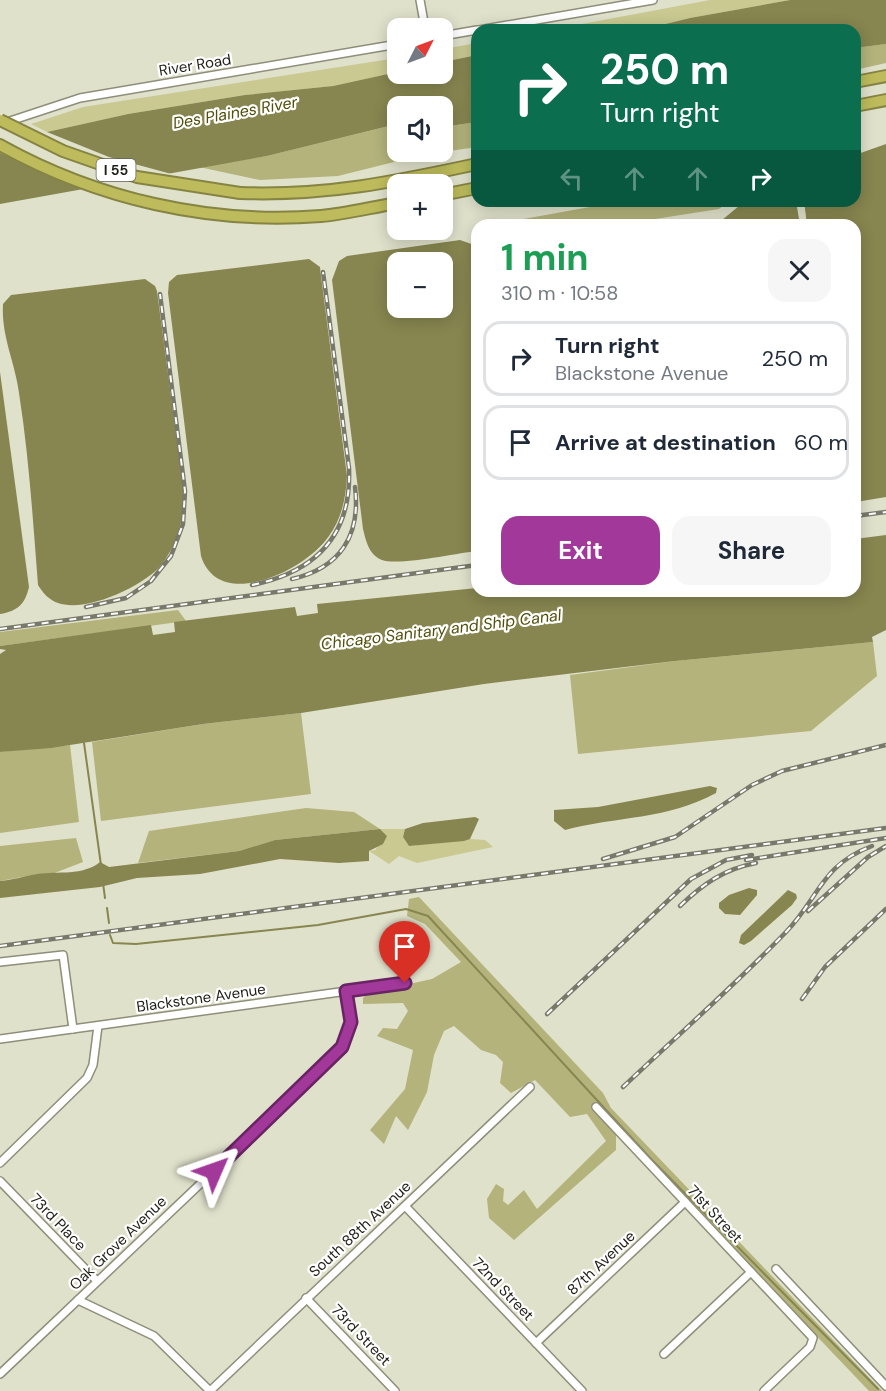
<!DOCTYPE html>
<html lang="en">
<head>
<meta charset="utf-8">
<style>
	body { margin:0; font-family:"DM Sans",sans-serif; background:#f6f6f7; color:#1f2937; height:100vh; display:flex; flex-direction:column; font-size:22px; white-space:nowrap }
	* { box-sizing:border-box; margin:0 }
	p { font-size:20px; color:#747a83 }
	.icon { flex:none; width:33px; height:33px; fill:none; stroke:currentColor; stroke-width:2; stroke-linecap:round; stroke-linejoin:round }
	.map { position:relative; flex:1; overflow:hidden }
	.sheet { position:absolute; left:471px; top:219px; width:390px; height:378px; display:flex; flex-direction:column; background:#fff; border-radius:18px; box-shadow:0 3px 15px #0003 }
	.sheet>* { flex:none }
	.hud { position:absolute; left:471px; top:24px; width:390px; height:183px; border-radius:18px; box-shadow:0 3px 15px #0003; background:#0b6e4f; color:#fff; overflow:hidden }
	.needle { width:39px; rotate:48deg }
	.tools { position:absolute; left:387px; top:18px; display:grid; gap:12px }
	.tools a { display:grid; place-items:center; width:66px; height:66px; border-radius:12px; background:#fff; box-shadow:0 3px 15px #0003; font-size:30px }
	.pin { position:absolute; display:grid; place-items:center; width:51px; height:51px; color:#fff; margin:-62px -26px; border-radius:50% 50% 50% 0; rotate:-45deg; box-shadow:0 0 6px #0007 }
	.pin .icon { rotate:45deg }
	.me { position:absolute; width:66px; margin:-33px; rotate:47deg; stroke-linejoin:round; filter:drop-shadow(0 0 4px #0008) }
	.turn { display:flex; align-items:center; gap:21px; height:126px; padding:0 30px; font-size:27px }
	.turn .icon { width:78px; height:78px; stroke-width:2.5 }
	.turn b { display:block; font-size:42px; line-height:51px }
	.lanes { display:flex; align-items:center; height:57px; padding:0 30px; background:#0003; justify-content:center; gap:30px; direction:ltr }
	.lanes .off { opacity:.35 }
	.round { display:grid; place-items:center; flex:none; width:63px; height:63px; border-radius:18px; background:#f6f6f7 }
	.overview { display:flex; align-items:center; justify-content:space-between; height:102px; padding:0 30px }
	h1 { font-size:36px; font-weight:700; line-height:45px; color:#1e9e55 }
	.button { display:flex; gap:12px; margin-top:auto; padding:12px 30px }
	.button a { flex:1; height:69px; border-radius:18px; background:#a2389a; color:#fff; font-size:24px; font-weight:700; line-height:69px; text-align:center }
	.button a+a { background:#f6f6f7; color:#1f2937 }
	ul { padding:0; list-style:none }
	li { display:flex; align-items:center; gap:18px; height:75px; margin:0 12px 9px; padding:0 18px; border:3px solid #e0e1e3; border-radius:18px }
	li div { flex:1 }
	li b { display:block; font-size:22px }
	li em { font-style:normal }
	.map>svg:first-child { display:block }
	.green { fill:#c9c991 }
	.forest { fill:#b3b37b }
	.water { fill:#878650; fill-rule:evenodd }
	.pier { fill:#e0e1cb }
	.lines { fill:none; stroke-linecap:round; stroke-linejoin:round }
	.stream { stroke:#878650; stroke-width:2 }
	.minor-casing { stroke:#8e8e7a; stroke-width:10 }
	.highway-casing { stroke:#868443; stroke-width:14 }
	.minor { stroke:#fff; stroke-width:7 }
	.highway { stroke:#bdbb5b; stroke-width:10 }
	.rail-casing { stroke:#79796b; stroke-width:4.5 }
	.rail { stroke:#fff; stroke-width:2; stroke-dasharray:7; stroke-linecap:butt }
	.highway-bridge-casing { stroke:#868443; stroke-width:14; stroke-linecap:butt }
	.highway-bridge { stroke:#bdbb5b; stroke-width:10 }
	.route-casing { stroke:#692464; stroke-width:15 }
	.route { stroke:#a2389a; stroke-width:10 }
	.labels { text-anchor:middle; stroke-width:4.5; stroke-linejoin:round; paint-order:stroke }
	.shield { fill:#fff; stroke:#62625d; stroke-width:1.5 }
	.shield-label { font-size:14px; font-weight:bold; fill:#1f1f17 }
	.street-label { font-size:15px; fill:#1f1f17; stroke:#fff }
	.water-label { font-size:16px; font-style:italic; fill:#514f0a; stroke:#fff }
</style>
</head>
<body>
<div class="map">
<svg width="886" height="1391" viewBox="0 0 886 1391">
	<rect width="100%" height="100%" fill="#e0e1cb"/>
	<!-- green -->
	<g class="green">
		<path d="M 710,0 L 790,0 L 690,18 L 641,30 L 550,30 Z"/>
		<path d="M 477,43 L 477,55 L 443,62 L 443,49 Z"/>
		<path d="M 397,58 L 397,72 L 333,86 L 245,95 L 128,114 L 47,132 L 31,124 L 83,107 Z"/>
		<path d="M 380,829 L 405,829 L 403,837 L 409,846 L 470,839 L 485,840 L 493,847 L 417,863 L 399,856 L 389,864 L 369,851 L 375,850 L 387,836 Z"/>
	</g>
	<!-- forest -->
	<g class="forest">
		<path d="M 886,44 L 886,63 L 855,70 L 855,48 Z"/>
		<path d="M 477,122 L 477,147 L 422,155 L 338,176 L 260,180 L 199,167 L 267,156 L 397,124 L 398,152 L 442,152 L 443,127 Z"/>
		<path d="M 623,201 L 729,201 L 719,209 L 617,225 L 522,225 L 518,220 Z"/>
		<path d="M 178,610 L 186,621 L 0,646 L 0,632 Z"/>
		<path d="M 873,642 L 877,676 L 811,731 L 578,754 L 570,675 L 675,661 Z"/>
		<path d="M 301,713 L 311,794 L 101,821 L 92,742 L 203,724 Z"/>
		<path d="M 70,745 L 79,822 L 0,833 L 0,752 Z"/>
		<path d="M 306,808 L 354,812 L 380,829 L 275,840 L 239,851 L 138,863 L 149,831 Z"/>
		<path d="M 76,838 L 83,862 L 52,874 L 38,874 L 0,881 L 0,846 Z"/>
		<path d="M 419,897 L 603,1093 L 611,1108 L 882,1391 L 869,1391 L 623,1133 L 616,1133 L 616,1150 L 514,1240 L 489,1218 L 487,1199 L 496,1184 L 504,1189 L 503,1201 L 508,1205 L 524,1190 L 537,1209 L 606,1141 L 587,1114 L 570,1117 L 535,1080 L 511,1093 L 500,1083 L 503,1062 L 496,1055 L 481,1050 L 454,1026 L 444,1031 L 434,1055 L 427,1092 L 408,1130 L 396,1116 L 384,1144 L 370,1130 L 405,1089 L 413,1050 L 377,1036 L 383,1028 L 397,1029 L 408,1011 L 403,1003 L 363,1004 L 363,998 L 368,993 L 432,979 L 461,962 L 425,924 L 407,916 L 409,899 Z"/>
	</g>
	<!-- water -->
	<g class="water">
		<path d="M 790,0 L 886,0 L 886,44 L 855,48 L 855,30 L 641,30 L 690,18 Z"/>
		<path d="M 477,55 L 477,122 L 443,127 L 442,106 L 398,106 L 397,124 L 267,156 L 0,204 L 0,138 L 47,132 L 128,114 L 245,95 L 333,86 L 397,72 L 442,74 L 443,62 Z"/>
		<path d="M 886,144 L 886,497 L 856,502 L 855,225 L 807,225 L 804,201 L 855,201 L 855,155 Z"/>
		<path d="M 745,201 L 796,201 L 800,225 L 716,225 Z"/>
		<path d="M 460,240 L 477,246 L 477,551 C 458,553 398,566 382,560 C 369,555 366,541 363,529 L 332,280 L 339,261 L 347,256 ZM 398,262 L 442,262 L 442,308 L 398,308 Z"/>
		<path d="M 309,259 L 320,267 L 321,276 L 347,476 C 346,497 342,518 329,536 C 306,570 219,613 201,556 L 168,293 L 169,282 L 177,275 Z"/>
		<path d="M 145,279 L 155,286 L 157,291 L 184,494 C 184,519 178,543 162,564 C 145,586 86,613 58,603 C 49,600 43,593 38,585 C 33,521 29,457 19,393 C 15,362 1,336 3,304 L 11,295 Z"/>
		<path d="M 0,372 L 29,587 C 25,604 18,611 0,614 Z"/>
		<path d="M 886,535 L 886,630 L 872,637 L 873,642 L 675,661 L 484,684 L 301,713 L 203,724 L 51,748 L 0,752 L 0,654 L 6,650 L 0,649 L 0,646 L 151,625 L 153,635 L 175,632 L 174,622 L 295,607 L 297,616 L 318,613 L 317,604 L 477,588 L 477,591 L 855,591 L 855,539 Z"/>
		<path d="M 710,786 L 717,788 L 716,793 C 666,820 618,816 565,830 L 554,821 L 554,810 L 598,807 Z"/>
		<path d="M 475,817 L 479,819 L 470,839 L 464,841 L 409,846 L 403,837 L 405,829 L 423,823 Z"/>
		<path d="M 380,829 L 387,836 L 383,844 L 369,851 L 369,861 L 339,863 L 280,859 L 200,874 L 137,878 L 100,887 L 0,898 L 0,881 C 13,880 25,876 37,874 C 58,871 83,876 100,862 L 109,867 L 239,851 L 275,840 Z"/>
		<path d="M 749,888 L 757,890 L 757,895 L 740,915 L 725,914 L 719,908 L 719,903 L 729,895 Z"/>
		<path d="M 788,890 L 796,894 L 797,898 L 792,905 L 751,941 L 744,945 L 739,943 L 741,935 Z"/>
	</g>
	<!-- pier -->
	<path class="pier" d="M 42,130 L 109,157 L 175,175 L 87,192 L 0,153 L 0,135 Z"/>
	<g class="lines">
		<!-- stream -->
		<g class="stream">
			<path d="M 84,743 L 101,865"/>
			<path d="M 103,883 L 105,898"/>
			<path d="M 107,908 L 109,923"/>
			<path d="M 110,935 L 113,943 L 136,944 L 318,925 L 406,909 L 428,916 L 651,1159 L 878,1389"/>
		</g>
		<!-- minor casing -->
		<g class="minor-casing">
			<g id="minor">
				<path d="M 420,0 L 425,28"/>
				<path d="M 479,30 L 653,0"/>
				<path d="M 442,36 L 477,30"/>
				<path d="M 7,122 L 80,98 L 398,44"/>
				<path d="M 0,962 L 63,955 L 73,1029"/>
				<path d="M 0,1039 L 405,983"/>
				<path d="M 596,1107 L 813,1338 L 810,1347 L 764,1391"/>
				<path d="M 0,1163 L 87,1078 L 93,1065 L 98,1026"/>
				<path d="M 0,1181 L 97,1281"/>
				<path d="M 405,1206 L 582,1391"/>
				<path d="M 776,1269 L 886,1386"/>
				<path d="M 306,1298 L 395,1391"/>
				<path d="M 78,1300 L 154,1336 L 210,1391"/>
				<path d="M 536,1343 L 685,1202"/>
				<path d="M 664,1354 L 751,1272"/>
				<path d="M 0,1374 L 336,1055 C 353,1035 352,1016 346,991"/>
				<path d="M 210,1391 L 530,1087"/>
			</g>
		</g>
		<!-- highway casing -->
		<g class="highway-casing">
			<g id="highway">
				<path d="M 855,82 L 886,76"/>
				<path d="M 855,106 L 886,100"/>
				<path d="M 0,145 C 97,199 210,225 321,216 C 346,214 372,207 398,203"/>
				<path d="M 240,193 C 327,196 393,182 477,164"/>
				<path d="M 442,195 L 477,188"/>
			</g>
		</g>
		<!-- minor -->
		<use href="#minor" class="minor"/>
		<!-- highway -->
		<use href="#highway" class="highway"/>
		<!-- rail casing -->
		<g class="rail-casing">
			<g id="rail">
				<path d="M 855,516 L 886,512"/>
				<path d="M 292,579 C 340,568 361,536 355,487"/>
				<path d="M 252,585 C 315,572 352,536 349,468 L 323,272"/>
				<path d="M 86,607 L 126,598 L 151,581 L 171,556 L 183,524 L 185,491 L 160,294"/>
				<path d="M 0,629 L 477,565"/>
				<path d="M 603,859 L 675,837 L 752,785 L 782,771 L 886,745"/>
				<path d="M 746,860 L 886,838"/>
				<path d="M 680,906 C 703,884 724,869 756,863"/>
				<path d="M 808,911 L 868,857 L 886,846"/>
				<path d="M 0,946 L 886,828"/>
				<path d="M 802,999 L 825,967 L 886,909"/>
				<path d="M 547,1014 L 691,879 L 726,860 L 752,855"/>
				<path d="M 623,1087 C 678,1035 734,986 786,932 C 819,898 821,865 872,846"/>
			</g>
		</g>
		<!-- rail -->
		<use href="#rail" class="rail"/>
		<!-- highway-bridge casing -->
		<g class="highway-bridge-casing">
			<path id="highway-bridge" d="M 0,120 L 63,151 L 137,177 L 240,193"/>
		</g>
		<!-- highway-bridge -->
		<use href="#highway-bridge" class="highway-bridge"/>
	</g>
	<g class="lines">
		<!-- route casing -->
		<g class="route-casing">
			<path id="route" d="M 214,1171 L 342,1047 L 351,1022 L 346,991 L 405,983"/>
		</g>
		<!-- route -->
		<use href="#route" class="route"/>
	</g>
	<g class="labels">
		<!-- shield labels -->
		<rect class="shield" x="96.5" y="159" width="39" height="22" rx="4.5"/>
		<g class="shield-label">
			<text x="116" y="175">I 55</text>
		</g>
		<!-- street labels -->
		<g class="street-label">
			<text transform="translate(195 65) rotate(-9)" y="5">River Road</text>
			<text transform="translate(201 998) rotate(-8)" y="5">Blackstone Avenue</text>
			<text transform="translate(715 1214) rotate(47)" y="5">71st Street</text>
			<text transform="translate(58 1222) rotate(46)" y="5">73rd Place</text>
			<text transform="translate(360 1229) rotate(-43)" y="5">South 88th Avenue</text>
			<text transform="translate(118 1243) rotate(-44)" y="5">Oak Grove Avenue</text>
			<text transform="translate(601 1263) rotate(-43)" y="5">87th Avenue</text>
			<text transform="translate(503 1289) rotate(46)" y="5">72nd Street</text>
			<text transform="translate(361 1335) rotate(46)" y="5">73rd Street</text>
		</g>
		<!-- water labels -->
		<g class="water-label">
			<text transform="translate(235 112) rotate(-10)" y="6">Des Plaines River</text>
			<text transform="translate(441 629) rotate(-7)" y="6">Chicago Sanitary and Ship Canal</text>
		</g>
	</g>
</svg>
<div class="tools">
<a><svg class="needle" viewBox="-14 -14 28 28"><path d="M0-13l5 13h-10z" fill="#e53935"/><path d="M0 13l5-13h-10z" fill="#747a83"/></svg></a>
<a><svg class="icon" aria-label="sound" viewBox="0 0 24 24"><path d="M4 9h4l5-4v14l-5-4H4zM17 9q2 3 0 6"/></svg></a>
<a>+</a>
<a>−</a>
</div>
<div class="pin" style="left:405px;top:983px;background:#d93025"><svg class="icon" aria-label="arrive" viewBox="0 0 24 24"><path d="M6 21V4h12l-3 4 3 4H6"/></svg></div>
<svg class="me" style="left:214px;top:1171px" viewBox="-20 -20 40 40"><path d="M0-17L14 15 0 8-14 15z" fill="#a2389a" stroke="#fff" stroke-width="4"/></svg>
<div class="hud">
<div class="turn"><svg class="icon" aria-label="right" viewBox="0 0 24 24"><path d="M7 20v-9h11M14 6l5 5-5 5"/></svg><div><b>250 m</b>Turn right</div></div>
<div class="lanes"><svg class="icon off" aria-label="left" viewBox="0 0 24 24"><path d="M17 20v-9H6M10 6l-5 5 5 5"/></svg><svg class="icon off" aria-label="ahead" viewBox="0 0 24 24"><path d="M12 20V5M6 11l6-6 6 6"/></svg><svg class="icon off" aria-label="ahead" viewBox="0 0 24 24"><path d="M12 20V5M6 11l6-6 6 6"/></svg><svg class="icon" aria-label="right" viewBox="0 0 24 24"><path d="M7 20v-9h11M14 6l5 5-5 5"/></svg></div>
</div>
<section class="sheet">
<div class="overview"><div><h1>1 min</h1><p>310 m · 10:58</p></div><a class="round"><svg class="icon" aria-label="close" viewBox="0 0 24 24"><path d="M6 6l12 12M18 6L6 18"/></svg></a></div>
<ul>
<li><svg class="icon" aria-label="right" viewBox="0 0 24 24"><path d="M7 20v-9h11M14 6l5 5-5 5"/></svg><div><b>Turn right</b><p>Blackstone Avenue</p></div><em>250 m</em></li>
<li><svg class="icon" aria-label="arrive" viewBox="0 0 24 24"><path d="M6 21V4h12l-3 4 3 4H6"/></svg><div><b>Arrive at destination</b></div><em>60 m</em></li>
</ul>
<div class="button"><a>Exit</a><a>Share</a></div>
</section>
</div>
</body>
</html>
